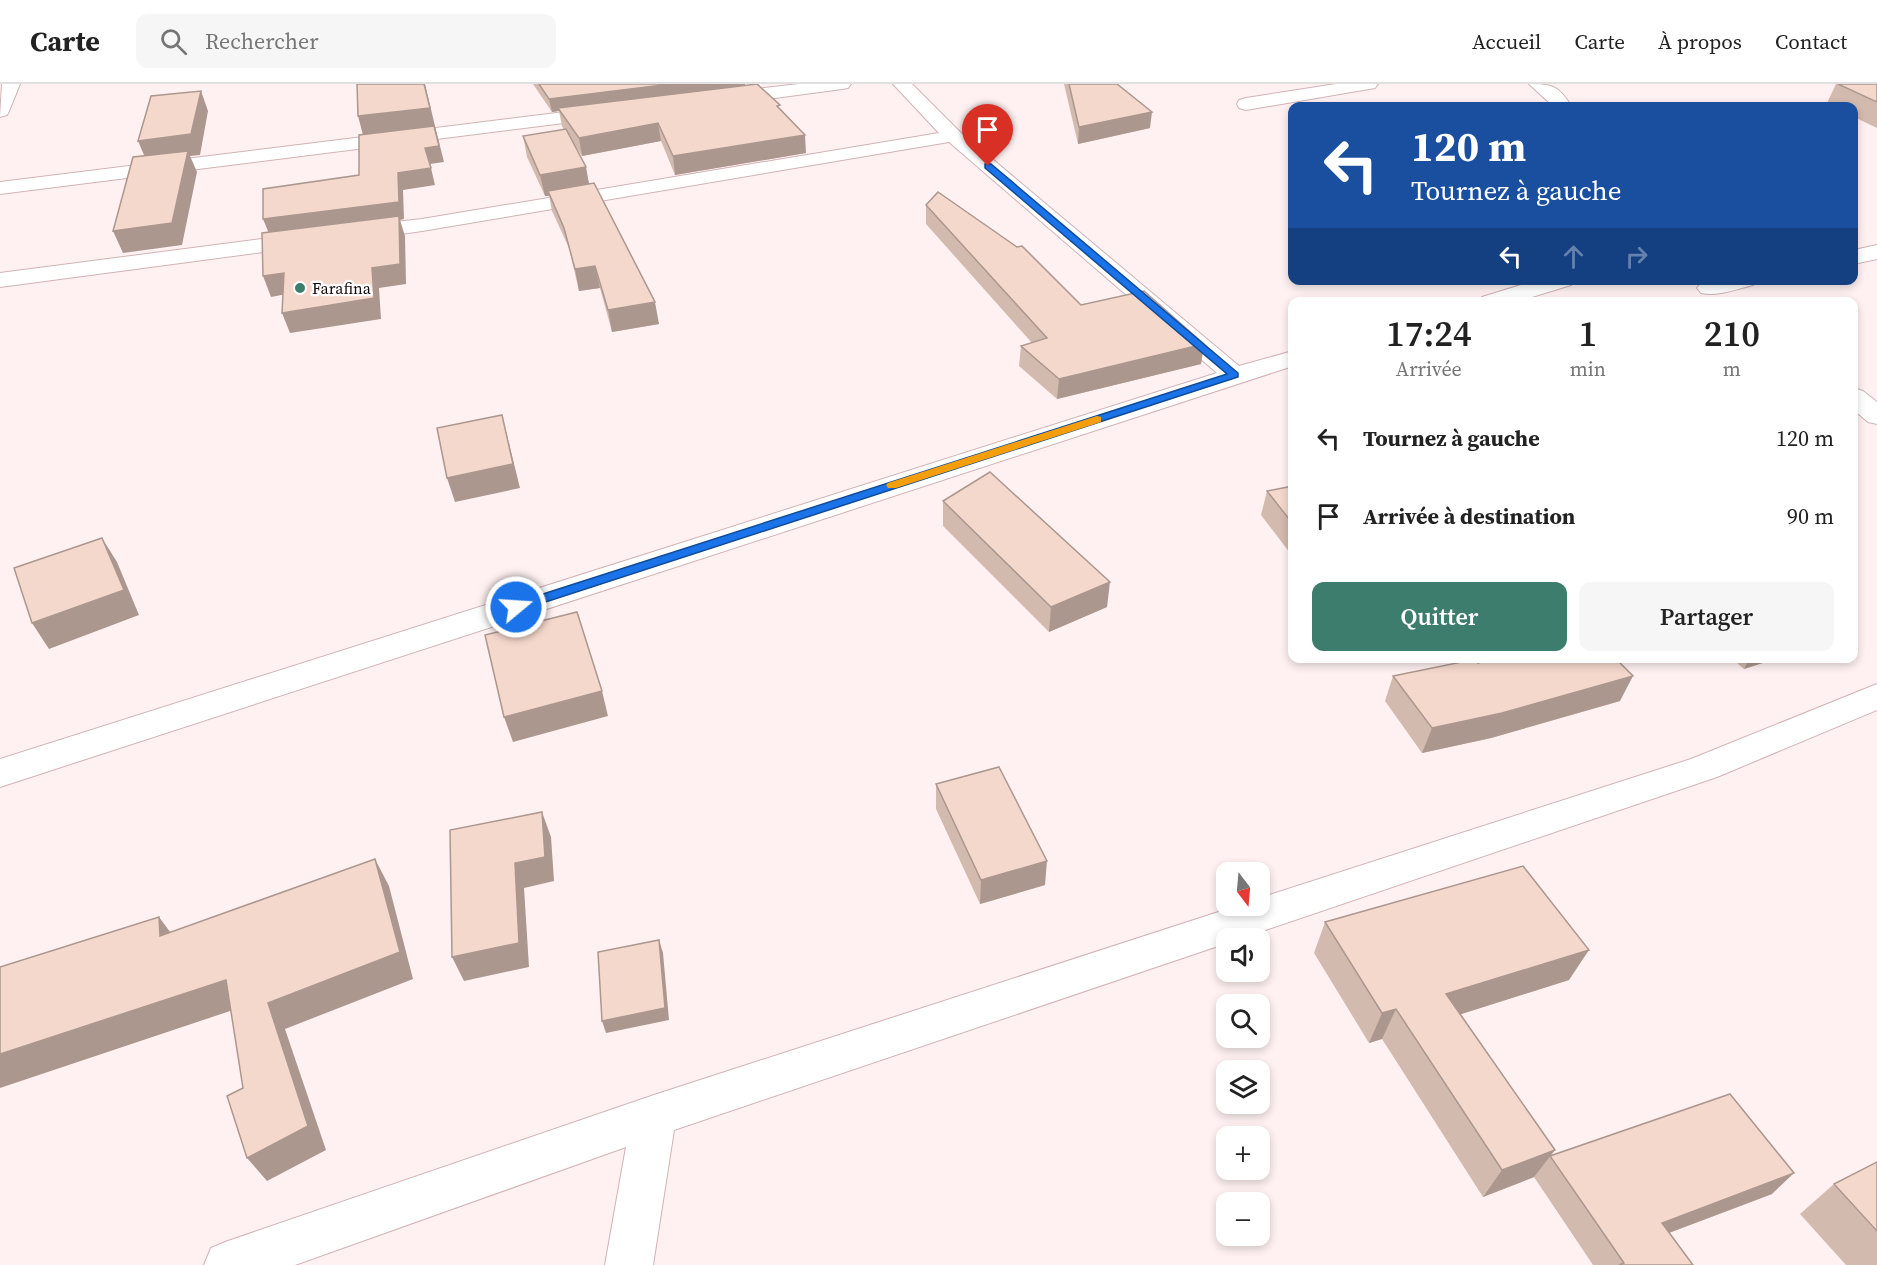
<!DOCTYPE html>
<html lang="fr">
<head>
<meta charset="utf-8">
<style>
	body { margin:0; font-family:"Source Serif 4",serif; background:#f6f6f6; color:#222; height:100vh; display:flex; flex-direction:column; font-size:22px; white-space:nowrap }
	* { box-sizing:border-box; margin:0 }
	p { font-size:20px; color:#767676 }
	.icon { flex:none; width:33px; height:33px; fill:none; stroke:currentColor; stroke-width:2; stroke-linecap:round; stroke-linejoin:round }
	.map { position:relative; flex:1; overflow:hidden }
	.panel { position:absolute; left:1288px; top:213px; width:570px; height:366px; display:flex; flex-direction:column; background:#fff; border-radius:12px; box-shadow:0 3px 9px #0003 }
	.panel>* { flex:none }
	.top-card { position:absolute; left:1288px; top:18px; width:570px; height:183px; border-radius:12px; box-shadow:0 3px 9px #0003; background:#1a4fa0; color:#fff; overflow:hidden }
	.needle { width:39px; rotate:164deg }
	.buttons { position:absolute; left:1216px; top:778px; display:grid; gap:12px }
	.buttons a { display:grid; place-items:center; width:54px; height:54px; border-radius:12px; background:#fff; box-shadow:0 3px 9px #0003; font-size:30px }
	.pin { position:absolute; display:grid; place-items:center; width:51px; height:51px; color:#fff; margin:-62px -26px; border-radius:50% 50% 50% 0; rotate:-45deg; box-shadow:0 0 6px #0007 }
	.pin .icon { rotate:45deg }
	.me { position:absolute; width:66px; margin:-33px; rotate:72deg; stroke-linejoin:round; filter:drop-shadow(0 0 4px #0008) }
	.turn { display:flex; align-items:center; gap:21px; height:126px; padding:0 24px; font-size:27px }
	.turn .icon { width:78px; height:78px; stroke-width:2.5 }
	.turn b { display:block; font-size:42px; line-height:51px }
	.lanes { display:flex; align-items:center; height:57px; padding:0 24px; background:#0003; justify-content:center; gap:30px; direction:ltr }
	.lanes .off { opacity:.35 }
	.eta { display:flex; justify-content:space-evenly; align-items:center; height:102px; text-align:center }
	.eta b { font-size:36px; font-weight:600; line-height:42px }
	.action { display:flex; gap:12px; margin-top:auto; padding:12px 24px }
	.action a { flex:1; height:69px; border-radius:12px; background:#3c7d6e; color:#fff; font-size:24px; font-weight:600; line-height:69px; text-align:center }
	.action a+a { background:#f6f6f6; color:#222 }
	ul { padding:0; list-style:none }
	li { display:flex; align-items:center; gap:18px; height:78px; padding:0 24px }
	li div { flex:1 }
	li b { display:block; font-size:22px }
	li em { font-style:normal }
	header { display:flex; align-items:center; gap:36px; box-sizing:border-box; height:84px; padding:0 30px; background:#fff; border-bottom:2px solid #e0e0e0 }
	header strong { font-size:28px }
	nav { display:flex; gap:33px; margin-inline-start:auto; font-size:21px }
	.search { width:420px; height:54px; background:#f6f6f6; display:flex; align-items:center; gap:15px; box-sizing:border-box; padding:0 21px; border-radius:12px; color:#767676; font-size:22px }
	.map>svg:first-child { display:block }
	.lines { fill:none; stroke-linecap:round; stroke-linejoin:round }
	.street-casing { stroke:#d2b2b5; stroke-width:2 }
	.street { fill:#fff; fill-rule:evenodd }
	.wall { fill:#d3baaf }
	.shaded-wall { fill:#ac978f }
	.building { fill:#f5d8cc; stroke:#ac978f; stroke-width:1.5 }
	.route { fill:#1a73e8; stroke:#114b97; stroke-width:1.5 }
	.slow { fill:#f59e0b }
	.poi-dot { fill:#3c7d6e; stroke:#fff; stroke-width:2 }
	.labels { text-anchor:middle; stroke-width:4.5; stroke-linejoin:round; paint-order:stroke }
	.far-poi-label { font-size:16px; fill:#150a0c; stroke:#fff; text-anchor:start }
</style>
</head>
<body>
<header>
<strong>Carte</strong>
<div class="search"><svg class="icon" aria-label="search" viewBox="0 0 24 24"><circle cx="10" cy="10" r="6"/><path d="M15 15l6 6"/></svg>Rechercher</div>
<nav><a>Accueil</a><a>Carte</a><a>À propos</a><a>Contact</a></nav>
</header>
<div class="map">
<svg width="1877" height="1181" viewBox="0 0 1877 1181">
	<rect width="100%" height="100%" fill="#fff1f2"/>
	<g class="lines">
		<!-- street casing -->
		<g class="street-casing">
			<g id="street">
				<path d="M 2,0 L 20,0 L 9,27 L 7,31 L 0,33 Z"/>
				<path d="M 799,0 L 851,0 L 848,4 L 842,5 L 722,21 L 716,19 L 713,15 L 716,11 L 722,9 Z"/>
				<path d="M 893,0 L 912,0 L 960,48 L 1239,282 L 1293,267 L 1293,282 L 0,703 L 0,675 L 1217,289 L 949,58 L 422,147 L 359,156 L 351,154 L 348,149 L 351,144 L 359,142 L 422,135 L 939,49 Z"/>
				<path d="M 1336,0 L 1378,0 L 1375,4 L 1369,5 L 1246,26 L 1239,24 L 1237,20 L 1239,16 L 1246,14 Z"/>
				<path d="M 1529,0 C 1552,0 1559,2 1571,22 L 1553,22 Z"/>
				<path d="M 605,23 L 612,25 L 614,29 L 612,33 L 0,110 L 0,98 Z"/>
				<path d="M 308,149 L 316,151 L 319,156 L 316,161 L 0,203 L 0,189 Z"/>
				<path d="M 1877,161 L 1877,175 L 1854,180 L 1854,166 Z"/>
				<path d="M 1537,196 L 1574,196 L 1571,201 L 1516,218 L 1479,218 L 1482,213 Z"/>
				<path d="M 1711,196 L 1756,196 L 1753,201 C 1737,205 1717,213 1701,209 L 1697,204 L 1701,199 Z"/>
				<path d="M 1854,304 L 1863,307 L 1877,318 L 1877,340 L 1868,338 L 1854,326 Z"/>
				<path d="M 1877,600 L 1877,626 L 1717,693 L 1239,855 L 1227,855 L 1227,859 L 674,1046 L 653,1181 L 605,1181 L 626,1063 L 295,1181 L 204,1181 L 211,1164 L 228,1157 L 654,1011 L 1237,822 L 1260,822 L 1260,814 L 1691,675 Z"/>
			</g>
		</g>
		<!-- street -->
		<use href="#street" class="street"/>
	</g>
	<!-- wall -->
	<g class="wall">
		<path d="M 533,0 L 745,0 L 745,2 L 780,25 L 806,69 L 675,91 L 661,57 L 582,72 L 574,60 L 589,100 L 659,240 L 612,248 L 600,204 L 579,207 L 569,164 L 552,127 L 549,112 L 545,112 L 527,73 L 523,52 L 564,46 L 562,42 L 559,27 L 552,28 Z"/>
		<path d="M 1064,0 L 1117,0 L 1150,44 L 1078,60 Z"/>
		<path d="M 1836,0 L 1877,0 L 1877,44 L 1854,33 L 1854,22 L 1834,22 L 1827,19 Z"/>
		<path d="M 926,121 L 1081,221 L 1204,260 L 1201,280 L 1057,315 L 1019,282 L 1021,262 L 1032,259 L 926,140 Z"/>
		<path d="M 1293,402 L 1293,473 L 1261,431 L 1267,407 Z"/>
		<path d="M 943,417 L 1107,523 L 1049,548 L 943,442 Z"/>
		<path d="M 1731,574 L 1778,574 L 1744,585 Z"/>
		<path d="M 1478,579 L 1620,617 L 1491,654 L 1422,669 L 1385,617 L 1393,592 Z"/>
		<path d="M 936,700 L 1045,801 L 980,820 L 936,725 Z"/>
		<path d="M 1325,838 L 1569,896 L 1461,930 L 1555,1066 L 1550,1072 L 1772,1110 L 1669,1149 L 1693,1181 L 1593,1181 L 1534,1093 L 1483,1113 L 1382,955 L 1369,959 L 1314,869 Z"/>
		<path d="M 1877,1078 L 1877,1181 L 1846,1181 L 1800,1130 L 1834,1100 Z"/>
	</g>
	<!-- shaded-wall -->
	<g class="shaded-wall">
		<path d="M 425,0 L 435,42 L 444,78 L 430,80 L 363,51 L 358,32 Z"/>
		<path d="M 671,0 L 745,0 L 745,4 L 558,24 L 559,27 L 552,28 L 549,15 Z"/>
		<path d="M 201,7 L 208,27 L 200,71 L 190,72 L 197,88 L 182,161 L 123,169 L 113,147 L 147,78 L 138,57 Z"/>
		<path d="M 1152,28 L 1150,44 L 1078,60 L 1079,43 Z"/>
		<path d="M 658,39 L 661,57 L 582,72 L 579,54 Z"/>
		<path d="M 805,51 L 806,69 L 675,91 L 673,72 Z"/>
		<path d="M 586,83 L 590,105 L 548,107 L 549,112 L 545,112 L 540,91 Z"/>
		<path d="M 431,84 L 435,101 L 403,106 L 404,135 L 400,136 L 405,152 L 406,200 L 379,204 L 381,235 L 290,249 L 282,229 L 374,214 L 270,152 L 263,135 L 398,89 Z"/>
		<path d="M 595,182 L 600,204 L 579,207 L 575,185 Z"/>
		<path d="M 284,189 L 292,209 L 271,213 L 263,192 Z"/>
		<path d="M 655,218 L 659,240 L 612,248 L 608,226 Z"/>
		<path d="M 1204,260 L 1201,280 L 1057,315 L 1059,295 Z"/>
		<path d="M 502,331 L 520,404 L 455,418 L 447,394 Z"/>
		<path d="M 102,454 L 117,478 L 139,531 L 49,565 L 32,539 Z"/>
		<path d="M 1110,498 L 1107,523 L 1049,548 L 1051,523 Z"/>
		<path d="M 1750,574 L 1778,574 L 1744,585 Z"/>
		<path d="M 1633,592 L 1620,617 L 1491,654 L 1422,669 L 1432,644 Z"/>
		<path d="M 602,607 L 608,632 L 513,658 L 504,633 Z"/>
		<path d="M 542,728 L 551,753 L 554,797 L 524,804 L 529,883 L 464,897 L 452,873 Z"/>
		<path d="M 375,775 L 389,802 L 413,895 L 285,945 L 326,1066 L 267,1097 L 247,1074 L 268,919 Z"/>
		<path d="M 1047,777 L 1045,801 L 980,820 L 981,796 Z"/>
		<path d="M 159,833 L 179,860 L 160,852 Z"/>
		<path d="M 659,856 L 663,869 L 669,936 L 606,949 L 602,937 Z"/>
		<path d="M 1589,866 L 1569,896 L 1430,940 L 1446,910 Z"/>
		<path d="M 226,896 L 245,922 L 0,1004 L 0,970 Z"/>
		<path d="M 1396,925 L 1382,955 L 1369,959 L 1382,929 Z"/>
		<path d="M 1555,1066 L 1534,1093 L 1483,1113 L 1502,1086 Z"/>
		<path d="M 1794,1089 L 1772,1110 L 1642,1159 L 1662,1139 Z"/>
	</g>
	<!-- building -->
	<g class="building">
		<path d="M 357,0 L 424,0 L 430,24 L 358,32 Z"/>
		<path d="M 539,0 L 671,0 L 549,15 Z"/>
		<path d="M 757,0 L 780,21 L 777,22 L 805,51 L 673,72 L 658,39 L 579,54 L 558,24 Z"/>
		<path d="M 1069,0 L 1117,0 L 1152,28 L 1079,43 Z"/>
		<path d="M 1838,0 L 1877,0 L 1877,18 Z"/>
		<path d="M 201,7 L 191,50 L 138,57 L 151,12 Z"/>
		<path d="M 434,42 L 439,62 L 425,64 L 431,84 L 398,89 L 399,118 L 263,135 L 263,105 L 359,91 L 359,51 Z"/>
		<path d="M 566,45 L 586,83 L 540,91 L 523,52 Z"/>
		<path d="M 188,67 L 172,139 L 113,147 L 133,73 Z"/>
		<path d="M 594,99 L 655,218 L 608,226 L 595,182 L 575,185 L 564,144 L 548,107 Z"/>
		<path d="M 938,108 L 1017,163 L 1022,162 L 1081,221 L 1144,207 L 1204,260 L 1059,295 L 1021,262 L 1047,254 L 926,121 Z"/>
		<path d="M 399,132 L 400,180 L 372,184 L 374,214 L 282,229 L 284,189 L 263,192 L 262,149 Z"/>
		<path d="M 502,331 L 513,380 L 447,394 L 437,344 Z"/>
		<path d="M 990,388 L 1110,498 L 1051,523 L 943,417 Z"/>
		<path d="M 1293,402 L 1293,440 L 1267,407 Z"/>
		<path d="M 102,454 L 124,506 L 32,539 L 14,484 Z"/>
		<path d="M 577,528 L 602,607 L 504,633 L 485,551 Z"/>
		<path d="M 1493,574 L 1615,574 L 1633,592 L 1502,629 L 1432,644 L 1393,592 L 1476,575 L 1478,579 Z"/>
		<path d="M 999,683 L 1047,777 L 981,796 L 936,700 Z"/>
		<path d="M 542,728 L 545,773 L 515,779 L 519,859 L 452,873 L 450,746 Z"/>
		<path d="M 375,775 L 400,868 L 268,919 L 308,1042 L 247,1074 L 227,1012 L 243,1004 L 226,896 L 0,970 L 0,883 L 159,833 L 160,852 Z"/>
		<path d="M 1523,782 L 1589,866 L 1446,910 L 1555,1066 L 1502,1086 L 1396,925 L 1382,929 L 1325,838 Z"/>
		<path d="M 659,856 L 665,924 L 602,937 L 598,868 Z"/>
		<path d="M 1730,1010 L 1794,1089 L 1662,1139 L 1693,1181 L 1619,1181 L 1624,1179 L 1550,1072 Z"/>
		<path d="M 1877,1078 L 1877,1147 L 1834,1100 Z"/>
	</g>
	<!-- route -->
	<path class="route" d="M 985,80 L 991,80 L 1238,289 L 1238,293 L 521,526 L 512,526 L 510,523 L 512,520 L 1227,290 L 985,84 Z"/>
	<!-- slow -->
	<path class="slow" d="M 1097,332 L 1101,333 L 1101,338 L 896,404 L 888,404 L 886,401 L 888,399 Z"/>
	<!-- markers -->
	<circle class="poi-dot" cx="300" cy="204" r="6"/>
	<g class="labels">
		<!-- far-poi labels -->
		<g class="far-poi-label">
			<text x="312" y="210">Farafina</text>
		</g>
	</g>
</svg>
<div class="buttons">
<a><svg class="needle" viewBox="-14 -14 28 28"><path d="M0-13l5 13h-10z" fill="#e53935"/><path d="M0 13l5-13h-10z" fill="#767676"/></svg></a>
<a><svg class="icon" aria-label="sound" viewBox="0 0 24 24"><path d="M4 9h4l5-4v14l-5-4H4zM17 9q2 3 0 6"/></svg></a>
<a><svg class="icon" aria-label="search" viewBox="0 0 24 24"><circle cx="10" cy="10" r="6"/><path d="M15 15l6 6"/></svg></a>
<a><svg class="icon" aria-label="layers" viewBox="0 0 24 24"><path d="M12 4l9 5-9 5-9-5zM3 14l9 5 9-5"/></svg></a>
<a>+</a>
<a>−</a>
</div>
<div class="pin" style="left:988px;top:82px;background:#d93025"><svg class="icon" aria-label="arrive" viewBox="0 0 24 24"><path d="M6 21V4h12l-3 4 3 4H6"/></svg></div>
<svg class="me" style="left:516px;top:523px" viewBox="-20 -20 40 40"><circle r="17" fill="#1a73e8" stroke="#fff" stroke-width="3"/><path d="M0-11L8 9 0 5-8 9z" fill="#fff"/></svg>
<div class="top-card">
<div class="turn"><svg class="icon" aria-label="left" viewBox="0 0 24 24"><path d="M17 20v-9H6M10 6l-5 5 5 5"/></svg><div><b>120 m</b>Tournez à gauche</div></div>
<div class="lanes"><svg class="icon" aria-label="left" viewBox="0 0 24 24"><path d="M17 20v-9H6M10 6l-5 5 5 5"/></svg><svg class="icon off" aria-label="ahead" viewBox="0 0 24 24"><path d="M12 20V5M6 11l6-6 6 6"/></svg><svg class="icon off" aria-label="right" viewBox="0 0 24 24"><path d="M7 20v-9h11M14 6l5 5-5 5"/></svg></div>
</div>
<section class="panel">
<div class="eta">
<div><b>17:24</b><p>Arrivée</p></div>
<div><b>1</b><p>min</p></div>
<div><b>210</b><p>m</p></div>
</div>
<ul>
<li><svg class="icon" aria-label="left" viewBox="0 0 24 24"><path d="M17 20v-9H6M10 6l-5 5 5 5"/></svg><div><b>Tournez à gauche</b></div><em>120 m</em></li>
<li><svg class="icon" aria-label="arrive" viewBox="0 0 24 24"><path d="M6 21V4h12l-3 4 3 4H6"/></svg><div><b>Arrivée à destination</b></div><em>90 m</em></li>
</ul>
<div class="action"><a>Quitter</a><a>Partager</a></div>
</section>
</div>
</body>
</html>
